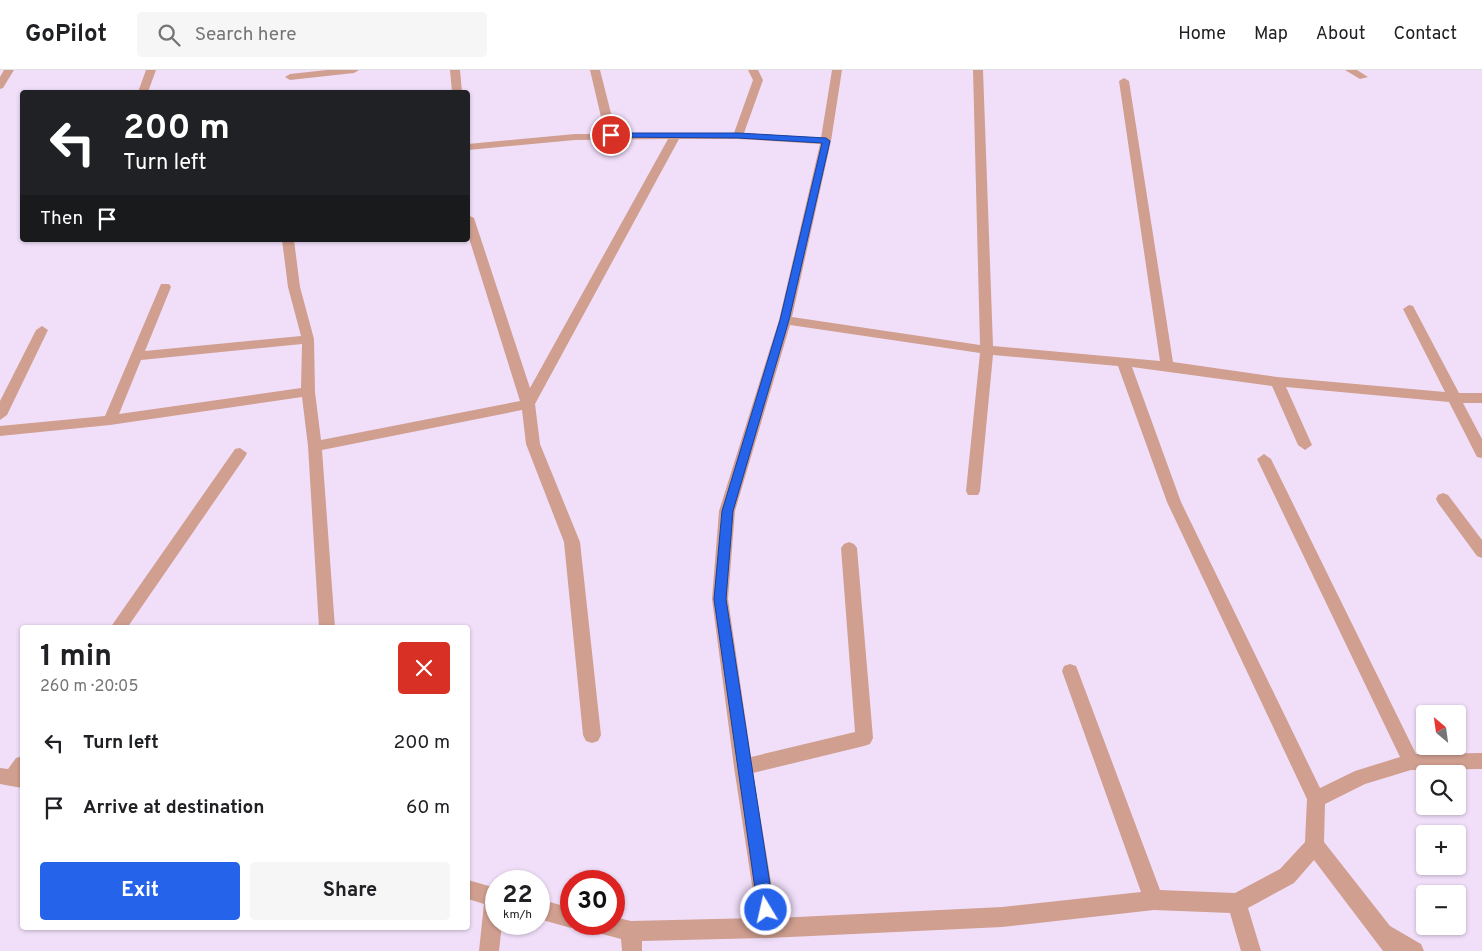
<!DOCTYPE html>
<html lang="en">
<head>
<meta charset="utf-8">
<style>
	body { margin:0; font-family:Overpass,sans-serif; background:#f6f6f6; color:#202124; height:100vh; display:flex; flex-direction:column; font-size:19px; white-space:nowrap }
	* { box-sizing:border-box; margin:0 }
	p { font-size:16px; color:#757577 }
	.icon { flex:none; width:28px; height:28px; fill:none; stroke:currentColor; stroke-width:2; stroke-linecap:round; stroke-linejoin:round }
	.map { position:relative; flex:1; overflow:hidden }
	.sheet { position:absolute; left:20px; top:555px; width:450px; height:305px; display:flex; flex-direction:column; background:#fff; border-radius:5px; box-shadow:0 1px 4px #0004 }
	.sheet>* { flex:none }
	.banner { position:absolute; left:20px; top:20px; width:450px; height:152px; border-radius:5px; box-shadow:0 1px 4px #0004; background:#202124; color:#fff; overflow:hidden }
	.needle { width:32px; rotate:331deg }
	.fabs { position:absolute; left:1416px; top:635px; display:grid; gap:10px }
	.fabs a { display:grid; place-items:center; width:50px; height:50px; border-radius:5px; background:#fff; box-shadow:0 1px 4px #0004; font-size:25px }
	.speed { position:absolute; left:485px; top:800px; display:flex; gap:10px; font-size:25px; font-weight:700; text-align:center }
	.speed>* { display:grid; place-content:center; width:65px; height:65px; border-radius:50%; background:#fff; box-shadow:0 1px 4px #0004; line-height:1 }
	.speed small { font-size:12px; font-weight:400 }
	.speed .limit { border:8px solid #d22; background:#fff; color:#111 }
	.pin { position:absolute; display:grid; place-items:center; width:42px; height:42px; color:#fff; margin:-21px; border:2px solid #fff; border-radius:50%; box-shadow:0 1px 5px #0007 }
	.me { position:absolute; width:55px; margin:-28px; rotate:351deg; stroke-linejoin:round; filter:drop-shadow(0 0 4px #0008) }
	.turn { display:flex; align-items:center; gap:18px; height:105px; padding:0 20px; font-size:22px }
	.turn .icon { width:65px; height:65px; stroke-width:2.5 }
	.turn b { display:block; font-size:35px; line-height:42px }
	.then { display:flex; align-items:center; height:48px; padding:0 20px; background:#0003; gap:10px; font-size:19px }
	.round { display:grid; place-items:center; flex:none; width:52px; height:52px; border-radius:5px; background:#f6f6f6 }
	.overview { display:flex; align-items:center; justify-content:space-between; height:85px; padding:0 20px }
	h1 { font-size:30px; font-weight:700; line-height:38px }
	.action { display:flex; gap:10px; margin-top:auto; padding:10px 20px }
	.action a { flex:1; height:58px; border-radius:5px; background:#2563eb; color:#fff; font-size:20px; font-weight:700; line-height:58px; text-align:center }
	.action a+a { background:#f6f6f6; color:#202124 }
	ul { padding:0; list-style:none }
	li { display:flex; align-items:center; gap:15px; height:65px; padding:0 20px }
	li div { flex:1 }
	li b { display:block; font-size:19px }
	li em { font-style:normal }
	header { display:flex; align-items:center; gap:30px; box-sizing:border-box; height:70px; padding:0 25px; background:#fff; border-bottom:1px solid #e0e0e0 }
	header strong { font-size:24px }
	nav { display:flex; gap:28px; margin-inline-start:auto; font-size:18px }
	.search { width:350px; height:45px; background:#f6f6f6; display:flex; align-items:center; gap:12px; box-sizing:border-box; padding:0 18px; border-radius:5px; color:#757577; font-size:19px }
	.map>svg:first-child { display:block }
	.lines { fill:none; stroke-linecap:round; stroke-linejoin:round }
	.minor { fill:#d09f90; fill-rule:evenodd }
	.route { fill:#2563eb; stroke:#184099 }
</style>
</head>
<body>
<header>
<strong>GoPilot</strong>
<div class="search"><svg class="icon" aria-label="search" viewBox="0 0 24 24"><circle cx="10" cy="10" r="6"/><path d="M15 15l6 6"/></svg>Search here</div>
<nav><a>Home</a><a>Map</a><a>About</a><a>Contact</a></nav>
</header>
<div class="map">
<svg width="1482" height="881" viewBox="0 0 1482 881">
	<rect width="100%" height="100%" fill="#f1dffa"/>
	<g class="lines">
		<!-- minor -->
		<g class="minor">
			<path d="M 4,0 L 14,0 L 3,18 L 0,19 L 0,7 Z"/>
			<path d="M 146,0 L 156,0 L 148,22 L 138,22 Z"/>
			<path d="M 327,0 L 359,0 L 354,3 L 290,10 L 285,7 L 290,4 Z"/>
			<path d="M 450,0 L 460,0 L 462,22 L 452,22 Z"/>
			<path d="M 590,0 L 600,0 L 616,63 L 734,63 L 753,10 L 748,0 L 758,0 L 763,10 L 744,63 L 821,68 L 832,0 L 842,0 L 831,71 L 792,247 L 980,275 L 973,0 L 983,0 L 993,276 L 1160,291 L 1119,11 L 1124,8 L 1129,11 L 1173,292 L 1277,307 L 1445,322 L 1403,239 L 1409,235 L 1413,236 L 1459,323 L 1482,323 L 1482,333 L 1463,333 L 1482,369 L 1482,388 L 1477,387 L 1449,332 L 1286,317 L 1312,375 L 1305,380 L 1298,375 L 1272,316 L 1132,297 L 1181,432 L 1320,718 L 1355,701 L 1400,687 L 1257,389 L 1264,384 L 1271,389 L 1416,684 L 1482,683 L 1482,699 L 1411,700 L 1365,714 L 1325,734 L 1324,772 L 1390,856 L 1421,874 L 1424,881 L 1383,881 L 1314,790 L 1294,813 L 1248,838 L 1261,881 L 1241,881 L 1230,843 L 1154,840 L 1002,857 L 769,868 L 642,871 L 642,881 L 622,881 L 621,869 L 591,861 L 588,854 L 614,854 L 614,847 L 631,851 L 757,848 L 734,697 L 712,529 L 719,441 L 779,250 L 820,74 L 738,69 L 679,69 L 535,334 L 540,374 L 580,472 L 601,665 L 598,671 L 592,673 L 586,671 L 583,665 L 564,472 L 526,374 L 522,340 L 322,380 L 335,558 L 319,558 L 308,376 L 302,327 L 110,355 L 0,366 L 0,356 L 105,346 L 161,214 L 169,214 L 171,217 L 145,281 L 301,266 L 288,217 L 282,170 L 294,170 L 300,217 L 314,269 L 315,322 L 321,370 L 520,331 L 468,165 L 468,145 L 474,148 L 530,318 L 668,69 L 575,70 L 468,80 L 468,74 L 575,64 L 605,64 ZM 790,255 L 980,283 L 966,421 L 968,425 L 978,425 L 980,421 L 993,285 L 1118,296 L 1167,432 L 1307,729 L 1305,772 L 1280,799 L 1235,823 L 1160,820 L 1078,601 L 1076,596 L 1070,594 L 1064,596 L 1062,601 L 1141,822 L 1002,837 L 777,848 L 753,703 L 864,676 L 870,674 L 873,668 L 857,478 L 854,474 L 849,472 L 844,474 L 841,478 L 855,662 L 751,687 L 728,529 L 735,441 ZM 302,274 L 301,318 L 119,344 L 141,290 Z"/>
			<path d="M 1345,0 L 1357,0 L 1368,7 L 1360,9 Z"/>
			<path d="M 42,256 L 48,260 L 7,345 L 0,350 L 0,331 L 36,260 Z"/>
			<path d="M 240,378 L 247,383 L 245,387 L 127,558 L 110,558 L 235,379 Z"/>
			<path d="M 1443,423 L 1448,425 L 1482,470 L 1482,488 L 1477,486 L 1438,433 L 1436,429 L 1438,425 Z"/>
			<path d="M 22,686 L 22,718 L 0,714 L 0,698 L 8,699 L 16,688 Z"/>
			<path d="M 468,810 L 496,818 L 496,854 L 502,854 L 499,881 L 479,881 L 484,834 L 468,829 Z"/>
			<path d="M 539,829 L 571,838 L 571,854 L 578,855 L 571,858 L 539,849 Z"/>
		</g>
	</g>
	<!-- route -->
	<path class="route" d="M 611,63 L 738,63 L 826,68 L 830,71 L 789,250 L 733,441 L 726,529 L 774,840 L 771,846 L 766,848 L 761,846 L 758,840 L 714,529 L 722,441 L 780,250 L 822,73 L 738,68 L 608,67 L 607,65 Z"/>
</svg>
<div class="fabs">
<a><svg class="needle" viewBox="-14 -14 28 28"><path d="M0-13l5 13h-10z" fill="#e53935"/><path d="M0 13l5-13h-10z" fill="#757577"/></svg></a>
<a><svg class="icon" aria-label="search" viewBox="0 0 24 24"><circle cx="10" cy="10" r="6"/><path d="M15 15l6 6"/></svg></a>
<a>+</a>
<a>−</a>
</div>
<div class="speed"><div>22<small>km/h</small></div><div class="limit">30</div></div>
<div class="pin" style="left:611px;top:65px;background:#d93025"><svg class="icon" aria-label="arrive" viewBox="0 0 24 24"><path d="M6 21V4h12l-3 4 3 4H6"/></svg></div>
<svg class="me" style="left:766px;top:840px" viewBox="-20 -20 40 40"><circle r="17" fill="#2563eb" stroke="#fff" stroke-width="3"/><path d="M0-11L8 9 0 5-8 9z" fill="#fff"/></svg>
<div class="banner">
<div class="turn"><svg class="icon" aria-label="left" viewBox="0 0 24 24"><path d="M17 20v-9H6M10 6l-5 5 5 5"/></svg><div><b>200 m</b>Turn left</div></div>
<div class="then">Then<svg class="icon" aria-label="arrive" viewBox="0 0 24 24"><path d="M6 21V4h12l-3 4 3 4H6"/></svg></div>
</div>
<section class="sheet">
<div class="overview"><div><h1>1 min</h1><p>260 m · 20:05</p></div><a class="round" style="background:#d93025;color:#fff"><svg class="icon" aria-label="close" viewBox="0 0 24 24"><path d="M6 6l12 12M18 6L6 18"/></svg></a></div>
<ul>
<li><svg class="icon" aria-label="left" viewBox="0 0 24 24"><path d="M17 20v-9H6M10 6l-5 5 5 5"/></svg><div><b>Turn left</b></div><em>200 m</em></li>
<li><svg class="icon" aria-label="arrive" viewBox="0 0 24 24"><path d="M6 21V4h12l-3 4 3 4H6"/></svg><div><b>Arrive at destination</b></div><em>60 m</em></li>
</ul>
<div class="action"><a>Exit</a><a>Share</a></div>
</section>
</div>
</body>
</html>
